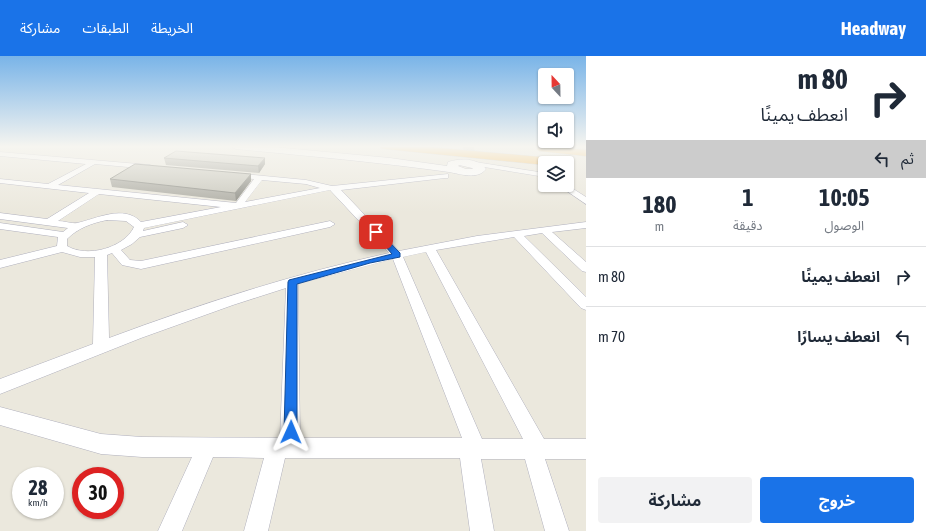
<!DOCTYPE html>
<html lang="ar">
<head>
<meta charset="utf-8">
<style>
	body { margin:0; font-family:"Asap Condensed","Noto Sans Arabic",sans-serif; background:#f2f2f3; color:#1f2937; direction:rtl; height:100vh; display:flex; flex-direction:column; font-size:15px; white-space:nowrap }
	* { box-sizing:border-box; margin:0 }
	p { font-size:13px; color:#747a83 }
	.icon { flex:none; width:22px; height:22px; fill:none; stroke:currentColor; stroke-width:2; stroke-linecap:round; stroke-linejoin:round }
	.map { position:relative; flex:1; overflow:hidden; direction:ltr }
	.details { display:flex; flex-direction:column; background:#fff; width:340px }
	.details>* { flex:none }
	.banner { background:#fff; color:#1f2937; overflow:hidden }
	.needle { width:26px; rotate:338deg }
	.fabs { position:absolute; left:538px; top:12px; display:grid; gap:8px }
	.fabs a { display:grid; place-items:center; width:36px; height:36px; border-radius:4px; background:#fff; box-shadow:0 1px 3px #0004; font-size:20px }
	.speed { position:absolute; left:12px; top:411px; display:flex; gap:8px; font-size:20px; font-weight:700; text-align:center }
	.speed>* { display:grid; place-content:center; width:52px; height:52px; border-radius:50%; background:#fff; box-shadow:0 1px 3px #0004; line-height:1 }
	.speed small { font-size:10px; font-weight:400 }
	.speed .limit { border:6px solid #d22; background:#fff; color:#111 }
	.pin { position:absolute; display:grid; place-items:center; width:34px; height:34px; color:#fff; margin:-17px; border-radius:8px; box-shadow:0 2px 6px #0006 }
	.me { position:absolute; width:44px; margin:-22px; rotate:1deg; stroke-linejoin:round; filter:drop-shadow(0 0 3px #0008) }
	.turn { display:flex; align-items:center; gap:14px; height:84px; padding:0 12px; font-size:18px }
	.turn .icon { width:52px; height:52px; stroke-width:2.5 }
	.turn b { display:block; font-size:28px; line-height:34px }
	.then { display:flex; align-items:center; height:38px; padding:0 12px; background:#0003; gap:8px; font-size:15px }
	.eta { display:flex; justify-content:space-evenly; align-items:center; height:68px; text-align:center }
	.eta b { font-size:24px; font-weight:700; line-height:28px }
	.cta { display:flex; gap:8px; margin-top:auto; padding:8px 12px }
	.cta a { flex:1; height:46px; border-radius:4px; background:#1a73e8; color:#fff; font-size:16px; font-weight:700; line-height:46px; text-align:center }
	.cta a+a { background:#f2f2f3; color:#1f2937 }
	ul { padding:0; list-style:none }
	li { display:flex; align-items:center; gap:12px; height:60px; padding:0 12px; border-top:1px solid #e0e1e3 }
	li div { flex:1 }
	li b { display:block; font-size:15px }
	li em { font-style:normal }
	header { display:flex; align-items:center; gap:24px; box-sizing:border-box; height:56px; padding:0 20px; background:#1a73e8; color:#fff }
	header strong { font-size:19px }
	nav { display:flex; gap:22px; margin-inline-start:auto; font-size:14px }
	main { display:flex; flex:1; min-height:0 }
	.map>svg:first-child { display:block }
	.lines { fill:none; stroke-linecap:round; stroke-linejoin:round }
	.secondary-tunnel { stroke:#c4c2b9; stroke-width:10; stroke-dasharray:10 5.5; stroke-linecap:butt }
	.street-casing { stroke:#b0b0bd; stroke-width:1 }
	.secondary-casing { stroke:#b0b0bd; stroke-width:1 }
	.highway-casing { stroke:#c8c8c8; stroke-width:1 }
	.street { fill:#fff; fill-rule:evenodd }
	.secondary { fill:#fff; fill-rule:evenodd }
	.highway { fill:#f6be5d; fill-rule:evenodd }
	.wall { fill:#abaaa1 }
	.shaded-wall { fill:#8b8b83 }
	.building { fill:#c7c6bb; stroke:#8b8b83 }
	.route { fill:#1a73e8; stroke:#114b97 }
</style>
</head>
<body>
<header>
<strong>Headway</strong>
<nav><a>الخريطة</a><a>الطبقات</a><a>مشاركة</a></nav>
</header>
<main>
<section class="details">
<div class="banner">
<div class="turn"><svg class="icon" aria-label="right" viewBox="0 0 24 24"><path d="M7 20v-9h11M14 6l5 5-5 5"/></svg><div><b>80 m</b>انعطف يمينًا</div></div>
<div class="then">ثم<svg class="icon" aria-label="left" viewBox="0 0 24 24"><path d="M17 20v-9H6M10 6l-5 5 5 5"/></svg></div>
</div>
<div class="eta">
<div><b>10:05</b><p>الوصول</p></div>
<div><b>1</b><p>دقيقة</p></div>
<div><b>180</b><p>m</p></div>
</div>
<ul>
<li><svg class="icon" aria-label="right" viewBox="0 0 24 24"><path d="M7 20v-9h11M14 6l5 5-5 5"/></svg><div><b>انعطف يمينًا</b></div><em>80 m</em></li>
<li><svg class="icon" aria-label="left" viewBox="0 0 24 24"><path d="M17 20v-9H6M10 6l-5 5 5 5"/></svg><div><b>انعطف يسارًا</b></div><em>70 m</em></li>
</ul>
<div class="cta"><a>خروج</a><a>مشاركة</a></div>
</section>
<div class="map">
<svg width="586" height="475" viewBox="0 0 586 475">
	<rect width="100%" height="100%" fill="#ebe8dd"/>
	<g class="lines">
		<!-- secondary-tunnel -->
		<path class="secondary-tunnel" d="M 468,90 L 472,103"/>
		<!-- street casing -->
		<g class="street-casing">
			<g id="street">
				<path d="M 0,96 L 150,109 L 154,111 L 150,113 L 95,108 L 58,129 L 236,147 L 254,123 L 230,121 L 229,119 L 233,117 L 306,124 L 332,130 L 448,118 L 448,122 L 445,122 L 341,134 L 399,195 L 477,180 L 586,166 L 586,172 L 552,176 L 586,206 L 586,216 L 582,215 L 542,177 L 524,180 L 586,241 L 586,254 L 581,252 L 514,181 L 436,194 L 544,383 L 586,383 L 586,403 L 545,403 L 569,475 L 545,475 L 525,403 L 481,403 L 494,475 L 470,475 L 460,402 L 285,402 L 268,475 L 244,475 L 264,402 L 213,401 L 182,475 L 158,475 L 192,401 L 142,401 L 101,398 L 0,369 L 0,351 L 101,378 L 142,381 L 280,382 L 286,232 L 233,249 L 141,282 L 0,338 L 0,323 L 93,288 L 95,201 L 80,201 L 62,196 L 0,212 L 0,204 L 57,190 L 58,181 L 0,173 L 0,167 L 63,176 L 68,172 L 0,163 L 0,157 L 47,163 L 89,137 L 0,127 L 0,123 L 48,128 L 86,108 L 0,100 ZM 262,124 L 306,128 L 320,132 L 245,146 ZM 330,134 L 389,197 C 293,218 200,248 109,282 L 107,199 L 112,197 L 122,209 L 141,213 L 330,171 L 335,168 L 330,165 L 141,205 L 130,204 L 121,194 L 132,188 L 140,181 L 183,172 L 188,169 L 183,166 L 143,175 L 144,172 ZM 99,138 L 221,151 L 141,166 C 124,148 96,163 77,167 C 72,168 64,165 58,165 ZM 107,164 L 126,165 L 134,171 C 124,192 87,202 67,190 L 67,183 C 78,172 92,167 107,164 ZM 426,196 L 523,383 L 482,383 L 403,201 ZM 393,203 L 462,382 L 300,382 L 298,228 Z"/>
				<path d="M 469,105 L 545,117 L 545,121 L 472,109 L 468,107 Z"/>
				<path d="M 558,129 L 567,129 L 586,141 L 586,148 Z"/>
			</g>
		</g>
		<!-- secondary casing -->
		<g class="secondary-casing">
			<path id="secondary" d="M 231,90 L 263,90 L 390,102 L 447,110 L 448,106 C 460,102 478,102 486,113 C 478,124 460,118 449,116 C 378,106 307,100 236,93 ZM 459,109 L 472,112 L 473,113 L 466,113 L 458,110 Z"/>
		</g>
		<!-- highway casing -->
		<g class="highway-casing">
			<g id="highway">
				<path d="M 380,90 L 417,90 L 563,103 L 567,104 L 569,107 L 567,110 L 567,107 L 545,107 L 545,109 L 385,93 L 381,92 Z"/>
				<path d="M 544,90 L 586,94 L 586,100 L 539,95 L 537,93 L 539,91 Z"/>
			</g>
		</g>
		<!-- street -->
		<use href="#street" class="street"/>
		<!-- secondary -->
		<use href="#secondary" class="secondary"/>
		<!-- highway -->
		<use href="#highway" class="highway"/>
	</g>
	<!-- wall -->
	<g class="wall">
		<path d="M 164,102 L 265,102 L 265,108 L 259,117 L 166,109 Z"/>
		<path d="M 251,118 L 251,125 L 236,145 L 112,131 L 110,123 Z"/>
	</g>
	<!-- shaded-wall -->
	<g class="shaded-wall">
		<path d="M 265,102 L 265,108 L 259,117 L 258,110 Z"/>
		<path d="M 251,118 L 251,125 L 236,145 L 235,137 Z"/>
	</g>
	<!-- building -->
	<g class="building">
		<path d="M 176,95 L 265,102 L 258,110 L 164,102 Z"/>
		<path d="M 135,108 L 251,118 L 235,137 L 110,123 Z"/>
	</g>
	<!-- sky -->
	<linearGradient id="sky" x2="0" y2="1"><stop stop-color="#79b4e8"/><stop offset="0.58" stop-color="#f6f5f0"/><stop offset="1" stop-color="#f6f5f0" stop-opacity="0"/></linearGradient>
	<rect width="586" height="156" fill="url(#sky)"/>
	<!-- route -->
	<path class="route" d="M 376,174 L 379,175 L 400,197 L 400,201 L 370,207 L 297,228 L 297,376 L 295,381 L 291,383 L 286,381 L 284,376 L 288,226 L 289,224 L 392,198 L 373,176 Z"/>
</svg>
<div class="fabs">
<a><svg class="needle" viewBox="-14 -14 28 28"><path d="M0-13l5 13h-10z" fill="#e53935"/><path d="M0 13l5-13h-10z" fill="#747a83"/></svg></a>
<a><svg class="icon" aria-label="sound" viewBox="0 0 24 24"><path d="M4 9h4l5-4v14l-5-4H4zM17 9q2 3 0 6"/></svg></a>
<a><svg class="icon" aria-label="layers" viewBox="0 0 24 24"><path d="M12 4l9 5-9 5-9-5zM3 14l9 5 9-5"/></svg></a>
</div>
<div class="speed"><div>28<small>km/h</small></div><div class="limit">30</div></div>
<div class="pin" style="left:376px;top:176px;background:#d93025"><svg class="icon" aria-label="arrive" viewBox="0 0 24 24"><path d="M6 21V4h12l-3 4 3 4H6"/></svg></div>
<svg class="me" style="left:291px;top:376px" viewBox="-20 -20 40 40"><path d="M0-17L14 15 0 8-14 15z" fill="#1a73e8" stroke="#fff" stroke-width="4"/></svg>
</div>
</main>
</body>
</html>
